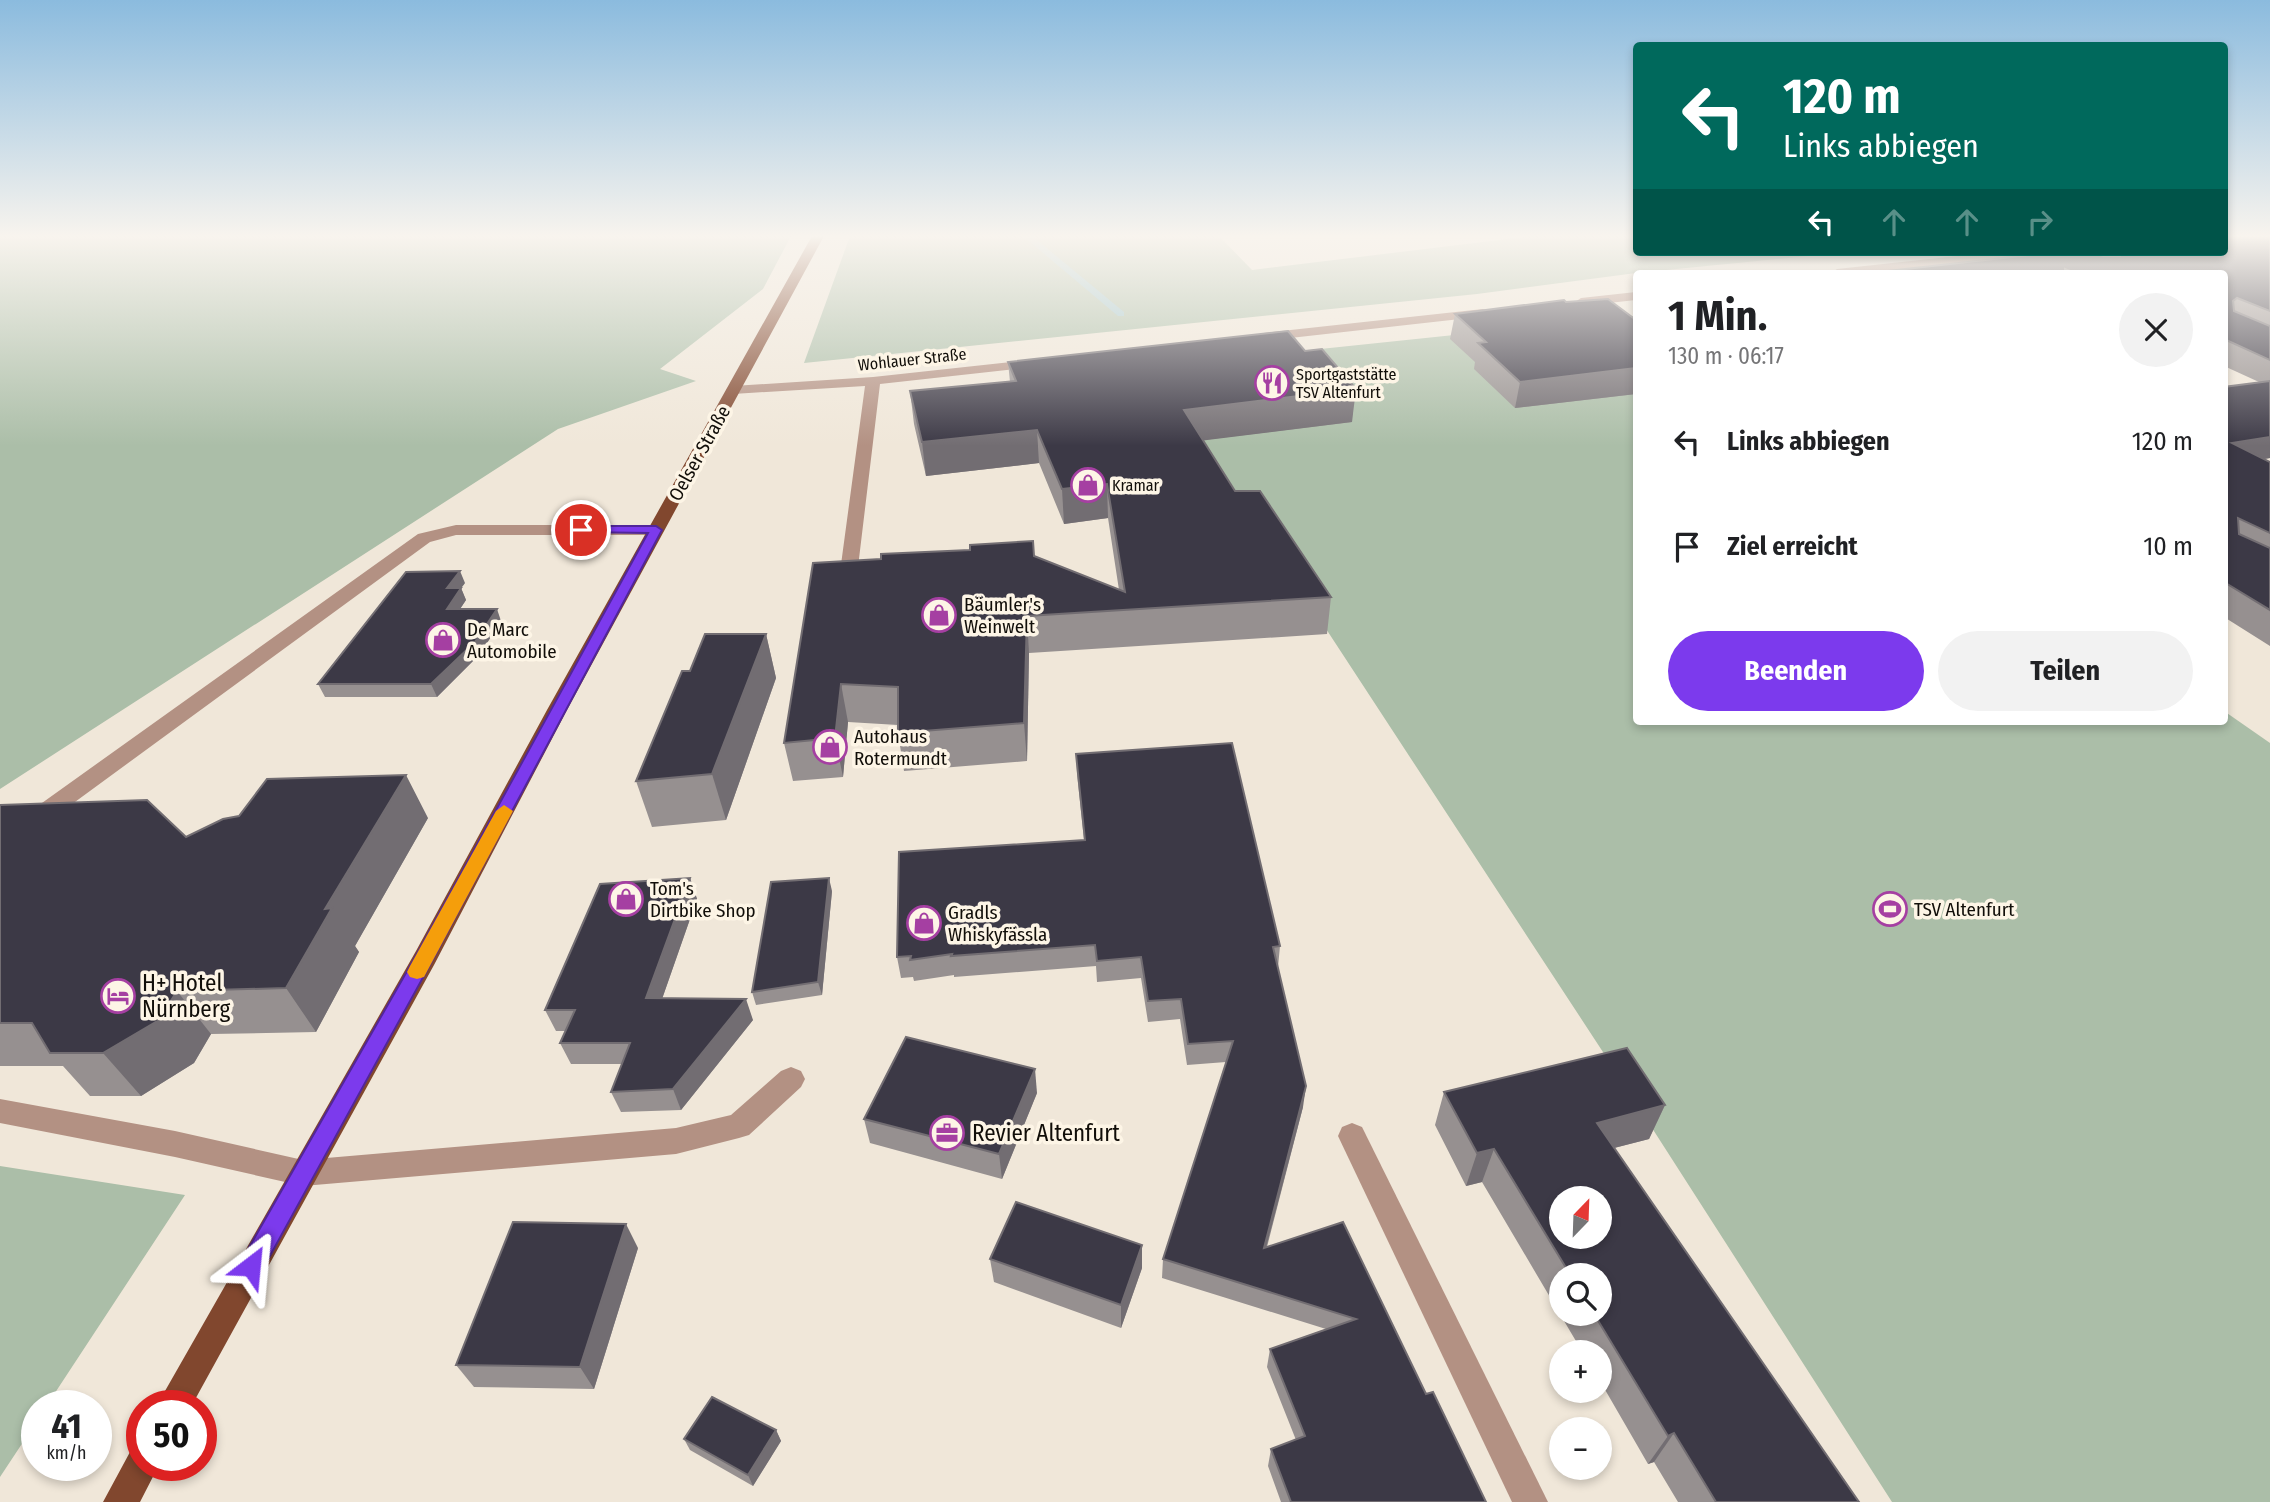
<!DOCTYPE html>
<html lang="de">
<head>
<meta charset="utf-8">
<style>
	body { margin:0; font-family:"Fira Sans Condensed",sans-serif; background:#f2f2f2; color:#202124; height:100vh; display:flex; flex-direction:column; font-size:26px; white-space:nowrap }
	* { box-sizing:border-box; margin:0 }
	p { font-size:23px; color:#757577 }
	.icon { flex:none; width:38px; height:38px; fill:none; stroke:currentColor; stroke-width:2; stroke-linecap:round; stroke-linejoin:round }
	.map { position:relative; flex:1; overflow:hidden }
	.panel { position:absolute; left:1633px; top:270px; width:595px; height:455px; display:flex; flex-direction:column; background:#fff; border-radius:7px; box-shadow:0 4px 10px #0003 }
	.panel>* { flex:none }
	.guide { position:absolute; left:1633px; top:42px; width:595px; height:214px; border-radius:7px; box-shadow:0 4px 10px #0003; background:#00695c; color:#fff; overflow:hidden }
	.needle { width:46px; rotate:23deg }
	.fabs { position:absolute; left:1549px; top:1186px; display:grid; gap:14px }
	.fabs a { display:grid; place-items:center; width:63px; height:63px; border-radius:50%; background:#fff; box-shadow:0 4px 10px #0003; font-size:35px }
	.speed { position:absolute; left:21px; top:1390px; display:flex; gap:14px; font-size:35px; font-weight:700; text-align:center }
	.speed>* { display:grid; place-content:center; width:91px; height:91px; border-radius:50%; background:#fff; box-shadow:0 4px 10px #0003; line-height:1 }
	.speed small { font-size:18px; font-weight:400 }
	.speed .limit { border:10px solid #d22; background:#fff; color:#111 }
	.pin { position:absolute; display:grid; place-items:center; width:60px; height:60px; color:#fff; margin:-30px; border:4px solid #fff; border-radius:50%; box-shadow:0 2px 7px #0007 }
	.me { position:absolute; width:77px; margin:-38px; rotate:29deg; stroke-linejoin:round; filter:drop-shadow(0 0 5px #0008) }
	.turn { display:flex; align-items:center; gap:24px; height:147px; padding:0 35px; font-size:32px }
	.turn .icon { width:91px; height:91px; stroke-width:2.5 }
	.turn b { display:block; font-size:49px; line-height:60px }
	.lanes { display:flex; align-items:center; height:66px; padding:0 35px; background:#0003; justify-content:center; gap:35px; direction:ltr }
	.lanes .off { opacity:.35 }
	.round { display:grid; place-items:center; flex:none; width:74px; height:74px; border-radius:37px; background:#f2f2f2 }
	.headline { display:flex; align-items:center; justify-content:space-between; height:119px; padding:0 35px }
	h1 { font-size:42px; font-weight:700; line-height:52px }
	.button { display:flex; gap:14px; margin-top:auto; padding:14px 35px }
	.button a { flex:1; height:80px; border-radius:42px; background:#7c3aed; color:#fff; font-size:28px; font-weight:700; line-height:80px; text-align:center }
	.button a+a { background:#f2f2f2; color:#202124 }
	ul { padding:0; list-style:none }
	li { display:flex; align-items:center; gap:21px; height:105px; padding:0 35px }
	li div { flex:1 }
	li b { display:block; font-size:26px }
	li em { font-style:normal }
	.map>svg:first-child { display:block }
	.green { fill:#abbea8 }
	.lines { fill:none; stroke-linecap:round; stroke-linejoin:round }
	.stream { fill:#9fc6ce; fill-rule:evenodd }
	.minor { fill:#b39183; fill-rule:evenodd }
	.major { fill:#81472e; fill-rule:evenodd }
	.wall { fill:#969090; fill-rule:evenodd }
	.shaded-wall { fill:#726d72 }
	.building { fill:#3c3946; stroke:#726d72; stroke-width:2; fill-rule:evenodd }
	.route { fill:#7c3aed; stroke:#51269a; stroke-width:2 }
	.slow { fill:#f59e0b }
	.labels { text-anchor:middle; stroke-width:7; stroke-linejoin:round; paint-order:stroke }
	.far-street-label { font-size:16px; fill:#110e09; stroke:#fdf5e6 }
	.far-poi-label { font-size:16px; fill:#110e09; stroke:#fdf5e6; text-anchor:start }
	.street-label { font-size:19px; fill:#110e09; stroke:#fdf5e6 }
	.poi-label { font-size:19px; fill:#110e09; stroke:#fdf5e6; text-anchor:start }
	.near-poi-label { font-size:23px; fill:#110e09; stroke:#fdf5e6; text-anchor:start }
</style>
</head>
<body>
<div class="map">
<svg width="2270" height="1502" viewBox="0 0 2270 1502">
	<rect width="100%" height="100%" fill="#f0e7d9"/>
	<!-- green -->
	<g class="green">
		<path d="M 0,236 L 791,236 L 763,289 L 660,369 L 696,381 L 558,429 L 0,789 Z"/>
		<path d="M 850,236 L 1219,236 L 1252,270 L 1532,236 L 1636,236 L 1636,252 L 1850,252 L 1636,273 L 1477,294 L 804,363 Z"/>
		<path d="M 1636,316 L 1636,721 L 2224,721 L 2224,711 L 2270,743 L 2270,1502 L 1892,1502 L 1618,1075 L 1203,441 L 1158,366 Z"/>
		<path d="M 0,1166 L 185,1195 L 47,1405 L 37,1405 L 37,1421 L 0,1477 Z"/>
	</g>
	<g class="lines">
		<!-- stream -->
		<path class="stream" d="M 1023,236 L 1032,236 L 1124,312 L 1124,316 L 1118,316 Z"/>
		<!-- minor -->
		<g class="minor">
			<path d="M 1994,252 L 2031,252 L 2025,255 L 1869,273 L 1831,273 L 1837,269 Z"/>
			<path d="M 1636,292 L 1636,300 L 1581,306 L 1575,302 L 1581,298 Z"/>
			<path d="M 1483,309 L 1487,310 L 1487,316 L 1264,341 L 1257,337 L 1264,333 Z"/>
			<path d="M 1038,359 L 1043,360 L 1043,366 L 880,384 L 858,567 L 871,568 L 874,572 C 867,580 847,580 840,572 L 865,386 L 733,394 L 726,390 L 733,386 L 873,377 Z"/>
			<path d="M 456,525 L 656,525 L 664,530 L 656,535 L 456,535 L 430,542 L 8,851 L 0,853 L 0,833 L 418,534 Z"/>
			<path d="M 791,1067 L 801,1071 L 805,1079 L 801,1087 L 749,1135 L 739,1138 L 676,1154 L 303,1186 L 175,1157 L 0,1123 L 0,1099 L 175,1131 L 303,1160 L 676,1128 L 731,1115 L 781,1071 Z"/>
			<path d="M 1352,1123 L 1362,1127 L 1548,1502 L 1512,1502 L 1338,1136 L 1342,1127 Z"/>
		</g>
		<!-- major -->
		<g class="major">
			<path d="M 812,236 L 824,236 L 567,710 L 434,965 L 192,1405 L 157,1405 L 416,951 L 547,710 Z"/>
			<path d="M 142,1447 L 142,1465 L 159,1465 L 140,1502 L 103,1502 L 130,1452 Z"/>
		</g>
	</g>
	<!-- wall -->
	<g class="wall">
		<path d="M 2270,236 L 2270,458 L 2265,459 L 2270,462 L 2270,646 L 2224,617 L 2224,387 L 2259,382 L 2224,366 L 2224,273 L 1870,273 L 2105,256 L 2107,252 L 2224,252 Z"/>
		<path d="M 1566,302 L 1636,320 L 1636,394 L 1515,408 L 1474,369 L 1475,362 L 1450,339 L 1455,314 Z"/>
		<path d="M 1008,362 L 1352,422 L 1203,440 L 1235,491 L 1331,597 L 1327,634 L 1029,653 L 1027,761 L 904,771 L 898,733 L 898,725 L 848,722 L 843,777 L 793,781 L 784,743 L 813,563 L 1034,556 L 1119,590 L 1108,518 L 1064,524 L 1039,463 L 926,476 L 914,424 L 910,391 L 1010,382 Z"/>
		<path d="M 465,583 L 461,588 L 466,600 L 460,609 L 501,621 L 480,654 L 437,697 L 325,697 L 318,684 Z"/>
		<path d="M 766,634 L 776,678 L 726,820 L 652,827 L 636,781 L 690,671 Z"/>
		<path d="M 1076,754 L 1280,946 L 1278,967 L 1303,1107 L 1267,1247 L 1343,1222 L 1426,1394 L 1486,1502 L 1281,1502 L 1268,1466 L 1271,1449 L 1296,1440 L 1267,1367 L 1270,1349 L 1326,1329 L 1162,1278 L 1163,1259 L 1226,1062 L 1187,1065 L 1180,1019 L 1148,1022 L 1141,978 L 1097,982 L 1096,966 L 954,977 L 954,975 L 914,981 L 913,977 L 901,978 L 897,957 L 1084,840 L 1077,774 Z"/>
		<path d="M 0,805 L 186,837 L 428,818 L 355,946 L 359,952 L 316,1032 L 211,1034 L 194,1063 L 141,1096 L 90,1096 L 63,1066 L 0,1066 Z"/>
		<path d="M 690,878 L 697,899 L 662,999 L 753,1020 L 681,1110 L 621,1112 L 611,1092 L 622,1064 L 571,1064 L 560,1043 L 566,1031 L 556,1031 L 545,1010 Z"/>
		<path d="M 832,891 L 822,995 L 756,1005 L 752,992 Z"/>
		<path d="M 1444,1092 L 1665,1105 L 1649,1139 L 1614,1148 L 1859,1502 L 1678,1502 L 1654,1462 L 1648,1464 L 1600,1381 L 1600,1353 L 1583,1353 L 1482,1182 L 1466,1186 L 1435,1125 ZM 1561,1276 L 1600,1276 L 1600,1314 L 1561,1314 Z"/>
		<path d="M 1037,1093 L 1002,1179 L 870,1143 L 864,1119 Z"/>
		<path d="M 638,1248 L 594,1389 L 474,1387 L 456,1365 Z"/>
		<path d="M 990,1259 L 1142,1268 L 1121,1328 L 994,1282 Z"/>
		<path d="M 776,1430 L 781,1441 L 753,1486 L 690,1450 L 684,1439 Z"/>
	</g>
	<!-- shaded-wall -->
	<g class="shaded-wall">
		<path d="M 1636,368 L 1636,394 L 1515,408 L 1520,382 Z"/>
		<path d="M 1356,389 L 1352,422 L 1183,443 L 1184,410 Z"/>
		<path d="M 1037,430 L 1039,463 L 926,476 L 922,442 Z"/>
		<path d="M 2270,437 L 2270,458 L 2224,465 L 2232,443 Z"/>
		<path d="M 1107,484 L 1108,518 L 1064,524 L 1062,489 Z"/>
		<path d="M 460,571 L 465,583 L 452,600 L 447,588 Z"/>
		<path d="M 461,588 L 466,600 L 452,621 L 447,609 Z"/>
		<path d="M 497,609 L 501,621 L 480,654 L 437,697 L 431,684 Z"/>
		<path d="M 1027,616 L 1029,653 L 1027,761 L 1024,723 Z"/>
		<path d="M 766,634 L 776,678 L 726,820 L 712,774 Z"/>
		<path d="M 841,684 L 848,722 L 843,777 L 835,738 Z"/>
		<path d="M 406,775 L 428,818 L 355,946 L 359,952 L 316,1032 L 286,988 L 325,909 Z"/>
		<path d="M 690,878 L 697,899 L 655,1019 L 646,998 Z"/>
		<path d="M 829,878 L 832,891 L 822,995 L 818,982 Z"/>
		<path d="M 177,991 L 211,1034 L 194,1063 L 141,1096 L 103,1053 Z"/>
		<path d="M 746,999 L 753,1020 L 681,1110 L 673,1089 Z"/>
		<path d="M 1035,1069 L 1037,1093 L 1002,1179 L 999,1154 Z"/>
		<path d="M 1306,1086 L 1303,1107 L 1261,1267 L 1264,1248 Z"/>
		<path d="M 1665,1105 L 1649,1139 L 1583,1156 L 1597,1123 Z"/>
		<path d="M 1494,1149 L 1482,1182 L 1466,1186 L 1477,1153 Z"/>
		<path d="M 626,1224 L 638,1248 L 594,1389 L 580,1367 Z"/>
		<path d="M 1142,1245 L 1142,1268 L 1121,1328 L 1121,1305 Z"/>
		<path d="M 776,1430 L 781,1441 L 753,1486 L 748,1475 Z"/>
		<path d="M 1674,1433 L 1654,1462 L 1648,1464 L 1668,1436 Z"/>
	</g>
	<!-- building -->
	<g class="building">
		<path d="M 2224,236 L 2270,236 L 2270,311 L 2237,298 L 2233,301 L 2234,311 L 2270,326 L 2270,360 L 2224,339 L 2224,273 L 2075,273 L 2065,269 L 2065,273 L 1870,273 L 2056,252 L 2094,252 L 2103,256 L 2120,256 L 2121,252 L 2224,252 Z"/>
		<path d="M 1608,299 L 1636,320 L 1636,368 L 1520,382 L 1478,343 L 1486,342 L 1455,314 L 1564,300 L 1566,302 Z"/>
		<path d="M 1288,331 L 1305,351 L 1322,349 L 1356,389 L 1184,410 L 1235,491 L 1260,491 L 1331,597 L 1027,616 L 1024,723 L 898,733 L 898,687 L 841,684 L 835,738 L 784,743 L 813,563 L 881,559 L 881,554 L 970,550 L 970,545 L 1033,541 L 1034,556 L 1125,592 L 1107,484 L 1062,489 L 1037,430 L 922,442 L 910,391 L 1016,381 L 1008,362 Z"/>
		<path d="M 2270,381 L 2270,437 L 2232,443 L 2270,462 L 2270,533 L 2238,518 L 2239,534 L 2270,548 L 2270,610 L 2224,582 L 2224,387 Z"/>
		<path d="M 460,571 L 447,588 L 461,588 L 447,609 L 497,609 L 475,642 L 431,684 L 318,684 L 406,572 Z"/>
		<path d="M 705,634 L 766,634 L 712,774 L 636,781 L 682,671 L 690,671 Z"/>
		<path d="M 1232,743 L 1280,946 L 1273,947 L 1306,1086 L 1264,1248 L 1343,1222 L 1426,1394 L 1433,1392 L 1486,1502 L 1291,1502 L 1271,1449 L 1305,1436 L 1270,1349 L 1356,1319 L 1163,1259 L 1233,1041 L 1188,1044 L 1181,999 L 1148,1001 L 1141,957 L 1097,961 L 1095,945 L 951,956 L 952,954 L 910,960 L 911,956 L 897,957 L 899,852 L 1085,840 L 1076,754 Z"/>
		<path d="M 406,775 L 325,909 L 332,908 L 286,988 L 177,991 L 159,1020 L 103,1053 L 50,1053 L 32,1023 L 0,1023 L 0,805 L 147,800 L 186,837 L 223,819 L 239,816 L 267,779 Z"/>
		<path d="M 690,878 L 646,998 L 746,999 L 673,1089 L 611,1092 L 630,1043 L 560,1043 L 575,1010 L 545,1010 L 600,884 Z"/>
		<path d="M 829,878 L 818,982 L 752,992 L 771,882 Z"/>
		<path d="M 906,1037 L 1035,1069 L 999,1154 L 864,1119 Z"/>
		<path d="M 1627,1048 L 1665,1105 L 1597,1123 L 1859,1502 L 1716,1502 L 1674,1433 L 1668,1436 L 1594,1314 L 1600,1314 L 1600,1276 L 1571,1276 L 1494,1149 L 1477,1153 L 1444,1092 ZM 1561,1199 L 1600,1199 L 1600,1237 L 1561,1237 Z"/>
		<path d="M 1016,1202 L 1142,1245 L 1121,1305 L 990,1259 Z"/>
		<path d="M 513,1222 L 626,1224 L 580,1367 L 456,1365 Z"/>
		<path d="M 712,1397 L 776,1430 L 748,1475 L 684,1439 Z"/>
	</g>
	<!-- sky -->
	<linearGradient id="sky" x2="0" y2="1"><stop stop-color="#8bbbde"/><stop offset="0.53" stop-color="#f8f4ee"/><stop offset="1" stop-color="#f8f4ee" stop-opacity="0"/></linearGradient>
	<rect width="2270" height="446" fill="url(#sky)"/>
	<!-- route -->
	<path class="route" d="M 581,526 L 656,526 L 662,530 L 431,963 L 260,1274 L 251,1277 L 243,1274 L 240,1266 L 243,1258 L 418,952 L 648,533 L 577,532 L 575,530 Z"/>
	<!-- slow -->
	<path class="slow" d="M 504,805 L 513,811 L 424,977 L 417,979 L 410,977 L 407,972 L 410,966 L 496,811 Z"/>
	<!-- icons -->
	<defs>
		<g id="restaurant-ring" transform="scale(1.75)"><circle r="9.5" fill="#fdf5e6" stroke="#a53fa2" stroke-width="1.5"/><path d="M-5-6h1v4h1v-4h1v4h1v-4h1v5L-1.5 .5V6h-2V.5L-5-1ZM5-6V6H3V1.5H1.5Q1.5-4 5-6Z" fill="#a53fa2"/></g>
		<g id="shop-ring" transform="scale(1.75)"><circle r="9.5" fill="#fdf5e6" stroke="#a53fa2" stroke-width="1.5"/><path d="M-5-2.5h2.3a2.7 3.5 0 0 1 5.4 0H5L5.5 6h-11ZM-1.5-2.5h3a1.5 2.3 0 0 0-3 0Z" fill="#a53fa2"/></g>
		<g id="stadium-ring" transform="scale(1.75)"><circle r="9.5" fill="#fdf5e6" stroke="#a53fa2" stroke-width="1.5"/><path d="M0-5a6.5 5 0 1 0 0 10a6.5 5 0 1 0 0-10ZM-3.5-1.8h7v3.6h-7Z" fill="#a53fa2"/></g>
		<g id="hotel-ring" transform="scale(1.75)"><circle r="9.5" fill="#fdf5e6" stroke="#a53fa2" stroke-width="1.5"/><path d="M-6-4.5h1.5V1H6V5H4.5V3h-9V5H-6ZM-4 0a1.8 1.8 0 1 1 3.6 0ZM.5 0V-2.5h3Q6-2.5 6 0Z" fill="#a53fa2"/></g>
		<g id="office-ring" transform="scale(1.75)"><circle r="9.5" fill="#fdf5e6" stroke="#a53fa2" stroke-width="1.5"/><path d="M-6-3h4V-5.5h4V-3h4V5H-6ZM-1-4.5V-3h2v-1.5ZM-6 0V1H6V0Z" fill="#a53fa2"/></g>
	</defs>
	<g fill-rule="evenodd">
		<use href="#restaurant-ring" x="1272" y="383"/>
		<use href="#shop-ring" x="1088" y="485"/>
		<use href="#shop-ring" x="939" y="615"/>
		<use href="#shop-ring" x="443" y="640"/>
		<use href="#shop-ring" x="830" y="747"/>
		<use href="#shop-ring" x="626" y="899"/>
		<use href="#stadium-ring" x="1890" y="909"/>
		<use href="#shop-ring" x="924" y="923"/>
		<use href="#hotel-ring" x="118" y="996"/>
		<use href="#office-ring" x="947" y="1133"/>
	</g>
	<g class="labels">
		<!-- far-street labels -->
		<g class="far-street-label">
			<text transform="translate(912 359) rotate(-6)" y="6">Wohlauer Straße</text>
		</g>
		<!-- far-poi labels -->
		<g class="far-poi-label">
			<text x="1296" y="380">Sportgaststätte<tspan x="1296" dy="18">TSV Altenfurt</tspan></text>
			<text x="1112" y="491">Kramar</text>
		</g>
		<!-- street labels -->
		<g class="street-label">
			<text transform="translate(699 453) rotate(-61)" y="7">Oelser Straße</text>
		</g>
		<!-- poi labels -->
		<g class="poi-label">
			<text x="964" y="611">Bäumler's<tspan x="964" dy="22">Weinwelt</tspan></text>
			<text x="467" y="636">De Marc<tspan x="467" dy="22">Automobile</tspan></text>
			<text x="854" y="743">Autohaus<tspan x="854" dy="22">Rotermundt</tspan></text>
			<text x="650" y="895">Tom's<tspan x="650" dy="22">Dirtbike Shop</tspan></text>
			<text x="1914" y="916">TSV Altenfurt</text>
			<text x="948" y="919">Gradls<tspan x="948" dy="22">Whiskyfässla</tspan></text>
		</g>
		<!-- near-poi labels -->
		<g class="near-poi-label">
			<text x="142" y="991">H+ Hotel<tspan x="142" dy="26">Nürnberg</tspan></text>
			<text x="972" y="1141">Revier Altenfurt</text>
		</g>
	</g>
</svg>
<div class="fabs">
<a><svg class="needle" viewBox="-14 -14 28 28"><path d="M0-13l5 13h-10z" fill="#e53935"/><path d="M0 13l5-13h-10z" fill="#757577"/></svg></a>
<a><svg class="icon" aria-label="search" viewBox="0 0 24 24"><circle cx="10" cy="10" r="6"/><path d="M15 15l6 6"/></svg></a>
<a>+</a>
<a>−</a>
</div>
<div class="speed"><div>41<small>km/h</small></div><div class="limit">50</div></div>
<div class="pin" style="left:581px;top:530px;background:#d93025"><svg class="icon" aria-label="arrive" viewBox="0 0 24 24"><path d="M6 21V4h12l-3 4 3 4H6"/></svg></div>
<svg class="me" style="left:251px;top:1266px" viewBox="-20 -20 40 40"><path d="M0-17L14 15 0 8-14 15z" fill="#7c3aed" stroke="#fff" stroke-width="4"/></svg>
<div class="guide">
<div class="turn"><svg class="icon" aria-label="left" viewBox="0 0 24 24"><path d="M17 20v-9H6M10 6l-5 5 5 5"/></svg><div><b>120 m</b>Links abbiegen</div></div>
<div class="lanes"><svg class="icon" aria-label="left" viewBox="0 0 24 24"><path d="M17 20v-9H6M10 6l-5 5 5 5"/></svg><svg class="icon off" aria-label="ahead" viewBox="0 0 24 24"><path d="M12 20V5M6 11l6-6 6 6"/></svg><svg class="icon off" aria-label="ahead" viewBox="0 0 24 24"><path d="M12 20V5M6 11l6-6 6 6"/></svg><svg class="icon off" aria-label="right" viewBox="0 0 24 24"><path d="M7 20v-9h11M14 6l5 5-5 5"/></svg></div>
</div>
<section class="panel">
<div class="headline"><div><h1>1 Min.</h1><p>130 m · 06:17</p></div><a class="round"><svg class="icon" aria-label="close" viewBox="0 0 24 24"><path d="M6 6l12 12M18 6L6 18"/></svg></a></div>
<ul>
<li><svg class="icon" aria-label="left" viewBox="0 0 24 24"><path d="M17 20v-9H6M10 6l-5 5 5 5"/></svg><div><b>Links abbiegen</b></div><em>120 m</em></li>
<li><svg class="icon" aria-label="arrive" viewBox="0 0 24 24"><path d="M6 21V4h12l-3 4 3 4H6"/></svg><div><b>Ziel erreicht</b></div><em>10 m</em></li>
</ul>
<div class="button"><a>Beenden</a><a>Teilen</a></div>
</section>
</div>
</body>
</html>
